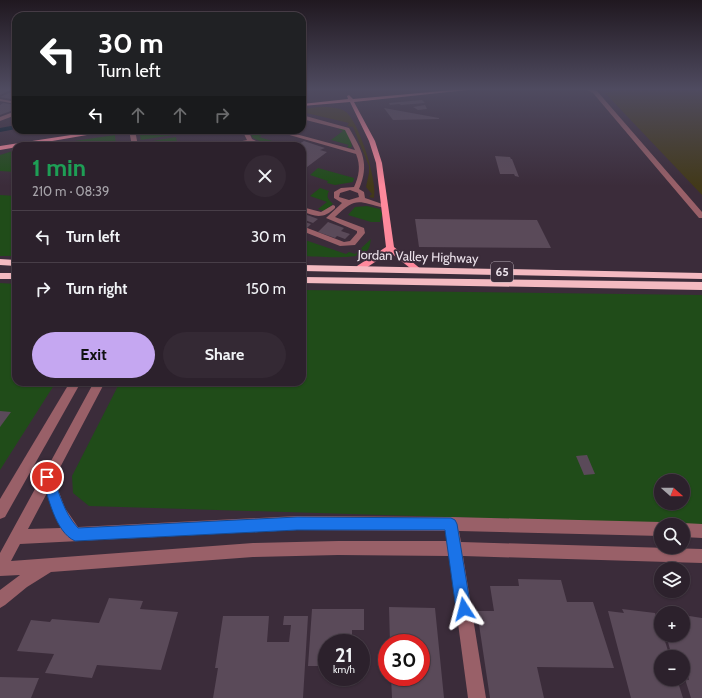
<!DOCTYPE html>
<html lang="en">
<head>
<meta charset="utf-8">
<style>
	body { margin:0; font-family:Cabin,sans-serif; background:#342934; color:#f1f3f6; height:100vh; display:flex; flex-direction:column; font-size:15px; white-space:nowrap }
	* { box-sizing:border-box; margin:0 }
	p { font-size:13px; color:#a6a3a9 }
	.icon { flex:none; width:22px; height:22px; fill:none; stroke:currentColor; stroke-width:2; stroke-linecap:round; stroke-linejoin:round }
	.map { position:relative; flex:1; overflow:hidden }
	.drawer { position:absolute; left:12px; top:142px; width:294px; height:244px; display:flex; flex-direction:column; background:#2c212c; border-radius:12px; box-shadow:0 1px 3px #0004,0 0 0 1px #483e48 }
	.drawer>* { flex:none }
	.top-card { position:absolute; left:12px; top:12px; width:294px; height:122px; border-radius:12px; box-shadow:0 1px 3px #0004,0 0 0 1px #483e48; background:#202124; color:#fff; overflow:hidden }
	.needle { width:26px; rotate:111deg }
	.controls { position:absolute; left:654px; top:474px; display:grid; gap:8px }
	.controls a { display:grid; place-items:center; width:36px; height:36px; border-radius:50%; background:#2c212c; box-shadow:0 1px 3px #0004,0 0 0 1px #483e48; font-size:20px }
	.speed { position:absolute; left:318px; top:634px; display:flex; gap:8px; font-size:20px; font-weight:700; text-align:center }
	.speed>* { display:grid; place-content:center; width:52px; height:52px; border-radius:50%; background:#2c212c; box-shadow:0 1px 3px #0004,0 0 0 1px #483e48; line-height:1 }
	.speed small { font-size:10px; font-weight:400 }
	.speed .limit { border:6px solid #d22; background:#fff; color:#111 }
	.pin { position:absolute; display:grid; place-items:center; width:34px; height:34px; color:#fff; margin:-17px; border:2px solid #fff; border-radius:50%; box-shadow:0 1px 4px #0007 }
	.me { position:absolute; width:44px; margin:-22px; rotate:351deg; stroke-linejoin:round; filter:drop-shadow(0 0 3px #0008) }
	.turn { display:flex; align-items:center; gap:14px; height:84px; padding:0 20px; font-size:18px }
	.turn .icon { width:52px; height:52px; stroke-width:2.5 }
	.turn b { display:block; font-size:28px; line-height:34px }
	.lanes { display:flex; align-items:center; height:38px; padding:0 20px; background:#0003; justify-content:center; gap:20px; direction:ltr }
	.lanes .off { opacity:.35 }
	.round { display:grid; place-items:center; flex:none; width:42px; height:42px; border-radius:21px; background:#342934 }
	.headline { display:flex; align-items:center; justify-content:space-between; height:68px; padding:0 20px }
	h1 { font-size:24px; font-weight:700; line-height:30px; color:#1e9e55 }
	.primary-button { display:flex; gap:8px; margin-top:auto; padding:8px 20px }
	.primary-button a { flex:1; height:46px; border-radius:24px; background:#c5a7f1; color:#111; font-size:16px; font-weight:700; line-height:46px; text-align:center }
	.primary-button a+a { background:#342934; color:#f1f3f6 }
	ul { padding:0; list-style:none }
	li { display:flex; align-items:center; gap:12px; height:52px; padding:0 20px; border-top:1px solid #483e48 }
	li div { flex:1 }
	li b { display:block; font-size:15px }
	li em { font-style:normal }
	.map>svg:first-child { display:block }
	.green { fill:#204c19; fill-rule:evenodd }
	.sand { fill:#423919 }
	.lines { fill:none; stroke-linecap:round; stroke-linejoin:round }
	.canal { fill:#021a29; fill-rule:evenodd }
	.building { fill:#5a4a59 }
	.minor { fill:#996068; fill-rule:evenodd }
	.major { fill:#fe899c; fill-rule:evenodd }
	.highway { fill:#f4bac1; fill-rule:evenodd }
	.route { fill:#1a73e8; stroke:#114b97 }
	.labels { text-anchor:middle; stroke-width:4; stroke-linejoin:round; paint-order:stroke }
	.shield { fill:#3b2c3a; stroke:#b7abb6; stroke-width:1 }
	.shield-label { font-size:12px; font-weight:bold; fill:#ece2eb }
	.street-label { font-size:13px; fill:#ece2eb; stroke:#3b2c3a }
</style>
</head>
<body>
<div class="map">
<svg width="702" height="698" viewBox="0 0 702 698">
	<rect width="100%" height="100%" fill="#3b2c3a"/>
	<!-- green -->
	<g class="green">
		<path d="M 342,128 L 348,132 L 352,146 L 350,148 L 347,147 L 349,145 L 331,140 L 343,131 L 338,129 Z"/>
		<path d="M 141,130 L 192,130 L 194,134 L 187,135 L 185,133 L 141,140 L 139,131 Z"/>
		<path d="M 248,130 L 258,130 L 266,132 L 259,137 L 279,143 L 274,146 L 268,146 L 267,144 L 253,138 Z"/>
		<path d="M 115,135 L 116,146 L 40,146 Z"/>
		<path d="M 176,137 L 177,142 L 185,141 L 186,144 L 194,146 L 141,146 L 141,143 Z"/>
		<path d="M 16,150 L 16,172 L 0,171 L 0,155 Z"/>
		<path d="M 318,168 L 354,178 L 353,182 L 335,185 L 327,183 L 328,181 L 310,175 Z"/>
		<path d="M 320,188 L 329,191 C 326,197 328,199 333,204 L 324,211 L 318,209 L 327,202 L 310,196 Z"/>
		<path d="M 0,195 L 16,196 L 16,256 L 0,256 Z"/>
		<path d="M 367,206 L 380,209 L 382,214 L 380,222 L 371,222 L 348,215 L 355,207 Z"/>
		<path d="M 302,239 L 346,254 L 349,252 L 355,254 L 371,239 C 370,243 370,248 367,251 C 357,261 316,256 302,256 Z"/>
		<path d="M 0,283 L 16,284 L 16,382 L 56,382 L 0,470 Z"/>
		<path d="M 302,290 L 702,295 L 702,525 L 89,506 L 73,493 L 72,476 L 120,382 L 302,382 ZM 661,481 L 683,481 L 683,503 L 661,503 Z"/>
	</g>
	<!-- sand -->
	<g class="sand">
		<path d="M 624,89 L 702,89 L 702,195 L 605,93 Z"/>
		<path d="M 319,107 C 328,107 339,107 346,112 C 359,122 378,182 374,198 L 369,197 L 372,194 L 366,187 L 369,173 L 369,166 L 353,127 L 347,126 L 349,123 L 302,112 L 302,109 Z"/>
	</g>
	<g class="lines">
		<!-- canal -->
		<g class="canal">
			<path d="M 302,89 L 317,89 L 302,92 Z"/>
			<path d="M 16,125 L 16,129 L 0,132 L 0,128 Z"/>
		</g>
	</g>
	<!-- building -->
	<g class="building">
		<path d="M 0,89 L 13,89 L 0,95 Z"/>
		<path d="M 16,90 L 16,100 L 0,97 Z"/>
		<path d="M 422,100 L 425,103 L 401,105 L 399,104 L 390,105 L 389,103 Z"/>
		<path d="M 3,103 L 16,105 L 16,109 L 0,115 L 0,105 Z"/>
		<path d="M 425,105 L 427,109 L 418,110 L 413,107 Z"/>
		<path d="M 384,108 L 439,118 L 439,119 L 393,120 Z"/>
		<path d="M 304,141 L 325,148 L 320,150 L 327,152 L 307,167 L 302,167 L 302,146 L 291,146 L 296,143 L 299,144 Z"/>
		<path d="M 495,156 L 510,157 L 511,159 L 512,159 L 519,177 L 515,176 L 514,174 L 500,174 Z"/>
		<path d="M 302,213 L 318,219 L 313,223 L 302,219 Z"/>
		<path d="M 415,219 L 537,220 L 551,248 L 419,247 Z"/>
		<path d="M 302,221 L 311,224 L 307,228 L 302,226 Z"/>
		<path d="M 328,222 L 344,228 L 341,231 L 350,234 L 345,239 L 337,236 L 335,238 L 318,232 Z"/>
		<path d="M 0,411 L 11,412 L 0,427 Z"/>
		<path d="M 587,455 L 595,474 L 584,475 L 576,456 Z"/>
		<path d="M 518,579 L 561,580 L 567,602 L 593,602 L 614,668 L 537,667 L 544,698 L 490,698 L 477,611 L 494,611 L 490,586 L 519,586 Z"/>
		<path d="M 109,598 L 143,601 L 140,609 L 178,612 L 161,670 L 97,665 L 92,678 L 45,673 L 54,654 L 17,651 L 31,620 L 50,622 L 52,619 L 99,623 Z"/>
		<path d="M 389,607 L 435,608 L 444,698 L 392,698 L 391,677 L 421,677 L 421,643 L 390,643 Z"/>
		<path d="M 312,609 L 364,609 L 364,630 L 352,630 L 352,643 L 327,643 L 327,666 L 308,666 Z"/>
		<path d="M 622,609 L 655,613 L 661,630 L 661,635 L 663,635 L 670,657 L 661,657 L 661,679 L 677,679 L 683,698 L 631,698 L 608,611 L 624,613 Z"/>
		<path d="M 683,615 L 702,618 L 702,698 L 691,698 L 685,679 L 689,680 L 683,657 L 681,655 L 671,653 L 666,635 L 683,635 Z"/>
		<path d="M 223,616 L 269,616 L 267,642 L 289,642 L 291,625 L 283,625 L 284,616 L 308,616 L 303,698 L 213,698 L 218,668 L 215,668 Z"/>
		<path d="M 0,677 L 39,678 L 31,698 L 0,698 Z"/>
	</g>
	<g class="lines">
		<!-- minor -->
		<g class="minor">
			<path d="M 491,89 L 548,89 L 546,90 L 493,90 Z"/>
			<path d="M 585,89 L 590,89 L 597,91 L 702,212 L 702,218 L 699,218 L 593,93 Z"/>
			<path d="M 0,99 L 16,102 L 16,104 L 0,101 Z"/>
			<path d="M 16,111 L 16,115 L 0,121 L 0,117 Z"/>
			<path d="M 302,115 L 349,128 C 362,150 370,164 359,189 L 364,192 L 365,198 L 388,206 L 384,208 C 357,201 356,197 335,217 L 364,228 L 365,233 L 355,245 L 340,246 L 302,231 L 302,226 L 344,242 L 350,241 L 357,233 L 357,231 L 326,218 L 342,203 L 334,198 L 334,192 L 341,188 L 354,187 C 359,176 361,166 356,154 L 272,130 L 281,130 L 355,150 L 345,130 L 302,119 ZM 350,190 L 358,193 L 359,197 L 349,200 L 339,197 L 340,193 Z"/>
			<path d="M 129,130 L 135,130 L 138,146 L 132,146 Z"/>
			<path d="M 242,130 L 248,130 L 252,139 L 266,146 C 260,146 255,143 250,143 C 239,143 229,146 219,146 L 247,140 Z"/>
			<path d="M 333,205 L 335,206 L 335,208 C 324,219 315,217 302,211 L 302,207 L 321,212 Z"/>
			<path d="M 70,382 L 81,382 L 5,517 L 0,519 L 0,499 Z"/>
			<path d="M 94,382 L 105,382 L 54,479 L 65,508 L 78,527 L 297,516 L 451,517 L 661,522 L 666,525 L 661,525 L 661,536 L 459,531 L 461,542 L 702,549 L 702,563 L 463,556 L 486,698 L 468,698 L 449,556 L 338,555 L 253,557 L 51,572 L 27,587 L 5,605 L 0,608 L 0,590 L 20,575 L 0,576 L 0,553 L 41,478 L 43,473 L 45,472 ZM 47,493 L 56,518 L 61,528 L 28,529 ZM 297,530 L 445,531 L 447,541 L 338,541 L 253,543 L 11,561 L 20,544 Z"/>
			<path d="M 683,523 L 702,524 L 702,538 L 683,537 L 683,525 L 678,525 Z"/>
		</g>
		<!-- major -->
		<g class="major">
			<path d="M 464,89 L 477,89 L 354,102 L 375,141 L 382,163 L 394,247 L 422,270 L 421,272 L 415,272 L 390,252 L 363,270 L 357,270 L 356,268 L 357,266 L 386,247 L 376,163 L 369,141 L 350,102 L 302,106 L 302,104 L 348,99 L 347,96 L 349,95 L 353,99 Z"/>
			<path d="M 103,130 L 116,130 L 0,150 L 0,146 Z"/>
		</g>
		<!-- highway -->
		<g class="highway">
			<path d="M 0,259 L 16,260 L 16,266 L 0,265 Z"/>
			<path d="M 302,265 L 702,273 L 702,279 L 302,271 Z"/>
			<rect x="0" y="273" width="16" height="6"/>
			<path d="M 302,277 L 702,282 L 702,290 L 302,283 Z"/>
		</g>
	</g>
	<!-- sky -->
	<linearGradient id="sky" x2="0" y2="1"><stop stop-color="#201820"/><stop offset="0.48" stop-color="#4f4b60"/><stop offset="1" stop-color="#4f4b60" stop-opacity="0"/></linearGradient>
	<rect width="702" height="186" fill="url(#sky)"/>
	<!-- route -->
	<path class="route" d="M 47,471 L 51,473 C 60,493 63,512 78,528 L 297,517 L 451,518 L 455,520 L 457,524 L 471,609 L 468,614 L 464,616 L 459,614 L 456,609 L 445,530 L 297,530 L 75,541 C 55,532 48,496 42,477 L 43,473 Z"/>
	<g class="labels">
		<!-- shield labels -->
		<rect class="shield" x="491" y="262" width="22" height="20" rx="3"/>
		<g class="shield-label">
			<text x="502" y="276">65</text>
		</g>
		<!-- street labels -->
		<g class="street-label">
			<text transform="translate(418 256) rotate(2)" y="5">Jordan Valley Highway</text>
		</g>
	</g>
</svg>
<div class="controls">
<a><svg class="needle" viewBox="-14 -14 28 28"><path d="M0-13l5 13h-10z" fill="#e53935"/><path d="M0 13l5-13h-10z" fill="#a6a3a9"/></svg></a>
<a><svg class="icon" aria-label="search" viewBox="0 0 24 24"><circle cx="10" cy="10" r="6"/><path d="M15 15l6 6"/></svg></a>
<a><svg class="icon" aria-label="layers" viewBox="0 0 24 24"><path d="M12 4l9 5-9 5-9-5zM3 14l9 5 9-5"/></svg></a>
<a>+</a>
<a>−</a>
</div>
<div class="speed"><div>21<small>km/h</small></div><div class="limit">30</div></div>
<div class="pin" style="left:47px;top:477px;background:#d93025"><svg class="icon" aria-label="arrive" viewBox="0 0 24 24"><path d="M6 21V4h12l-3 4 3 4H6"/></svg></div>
<svg class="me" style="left:464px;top:609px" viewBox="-20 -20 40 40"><path d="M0-17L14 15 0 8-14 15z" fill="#1a73e8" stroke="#fff" stroke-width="4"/></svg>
<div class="top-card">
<div class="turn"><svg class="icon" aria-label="left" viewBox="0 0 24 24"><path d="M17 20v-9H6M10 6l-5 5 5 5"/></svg><div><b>30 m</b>Turn left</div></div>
<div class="lanes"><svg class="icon" aria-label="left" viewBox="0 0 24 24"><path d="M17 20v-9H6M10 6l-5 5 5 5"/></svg><svg class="icon off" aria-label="ahead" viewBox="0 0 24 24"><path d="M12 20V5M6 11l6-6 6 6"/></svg><svg class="icon off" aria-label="ahead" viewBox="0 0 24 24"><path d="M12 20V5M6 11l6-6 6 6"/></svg><svg class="icon off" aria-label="right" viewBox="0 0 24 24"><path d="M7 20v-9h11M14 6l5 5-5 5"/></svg></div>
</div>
<section class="drawer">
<div class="headline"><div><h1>1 min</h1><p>210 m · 08:39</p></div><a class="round"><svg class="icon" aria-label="close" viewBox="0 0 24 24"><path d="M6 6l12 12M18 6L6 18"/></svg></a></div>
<ul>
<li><svg class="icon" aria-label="left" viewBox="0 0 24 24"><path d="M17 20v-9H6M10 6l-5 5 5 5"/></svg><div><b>Turn left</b></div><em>30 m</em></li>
<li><svg class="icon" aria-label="right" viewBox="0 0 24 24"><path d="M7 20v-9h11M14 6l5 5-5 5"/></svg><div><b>Turn right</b></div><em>150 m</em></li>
</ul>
<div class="primary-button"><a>Exit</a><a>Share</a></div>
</section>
</div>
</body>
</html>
